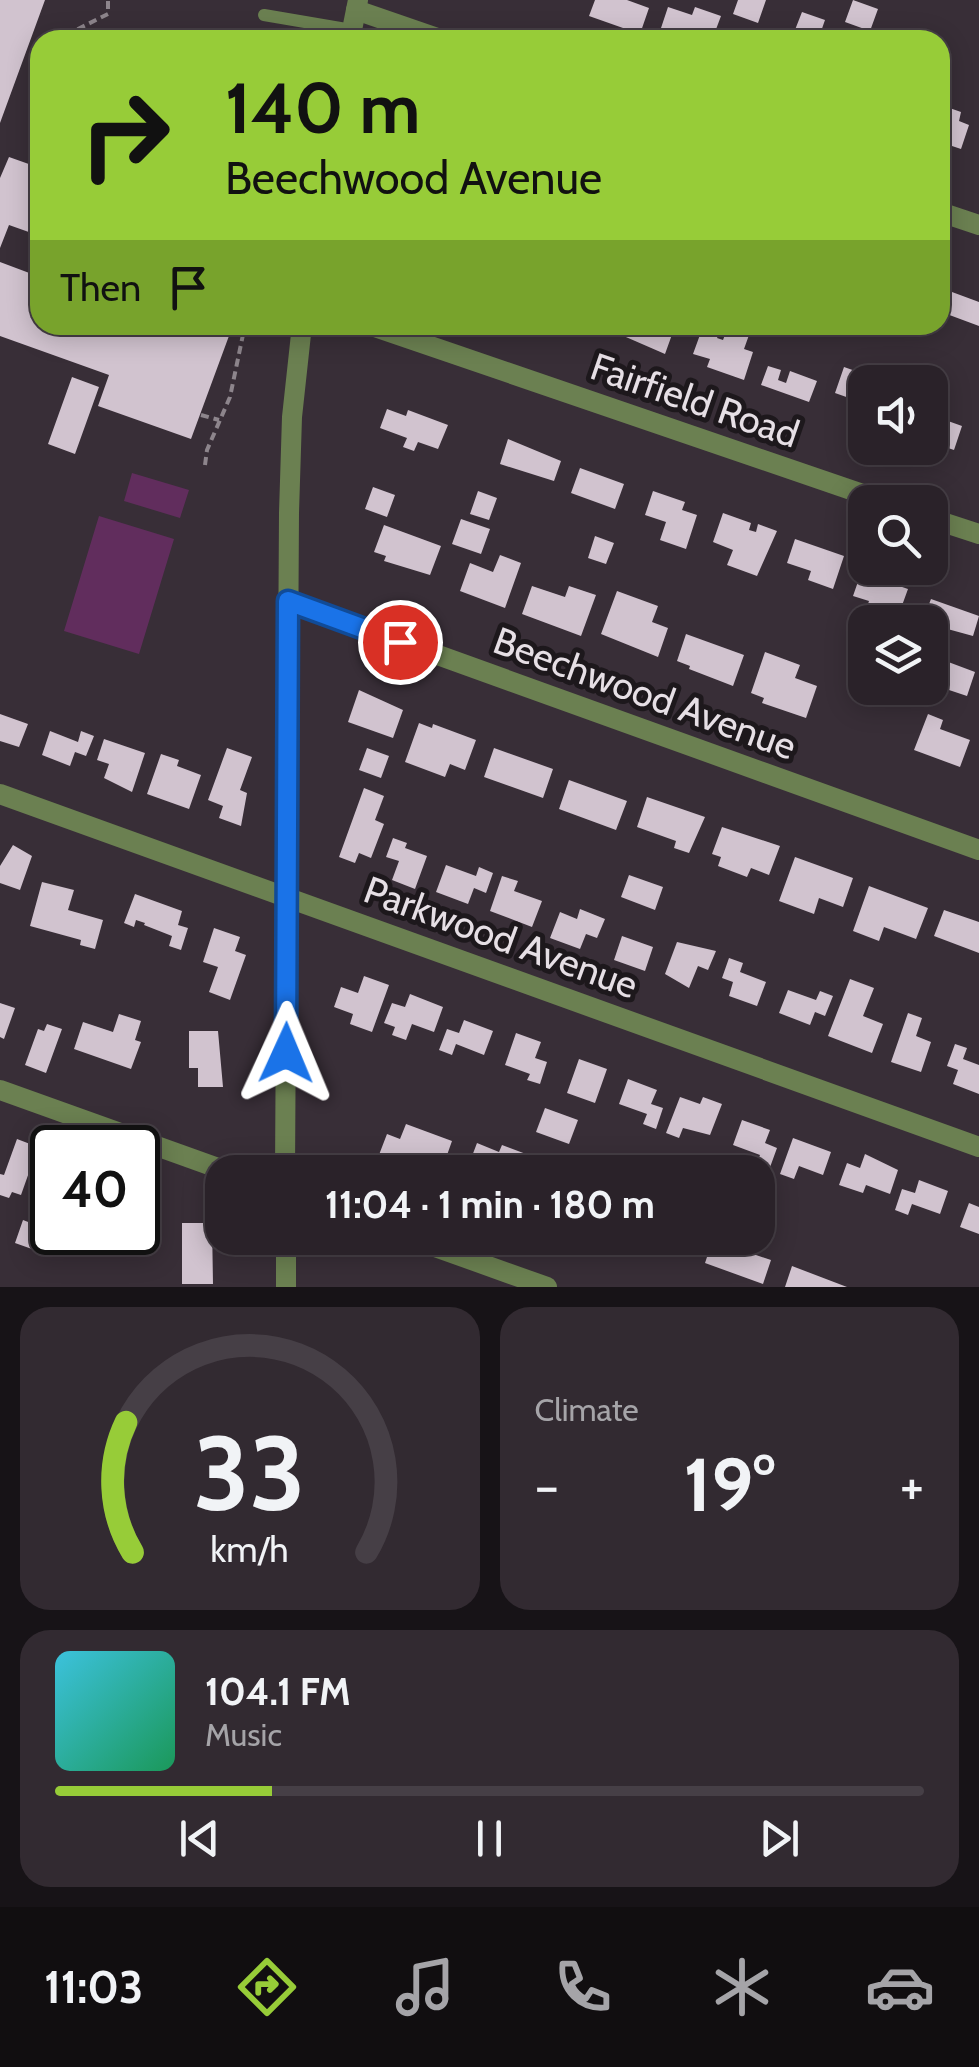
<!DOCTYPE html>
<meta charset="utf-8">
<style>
:root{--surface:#2a2229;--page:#322a31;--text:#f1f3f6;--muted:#a5a4a8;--line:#463f46;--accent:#97cc38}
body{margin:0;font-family:Cabin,sans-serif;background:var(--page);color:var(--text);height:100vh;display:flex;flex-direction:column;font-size:38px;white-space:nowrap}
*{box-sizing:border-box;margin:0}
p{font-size:32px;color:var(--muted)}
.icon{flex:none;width:55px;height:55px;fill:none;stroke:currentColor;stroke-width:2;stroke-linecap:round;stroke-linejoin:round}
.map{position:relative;height:1287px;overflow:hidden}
.side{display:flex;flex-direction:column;gap:20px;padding:20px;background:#171317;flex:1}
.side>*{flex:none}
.banner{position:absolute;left:30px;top:30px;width:920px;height:305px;border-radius:30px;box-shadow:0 5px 25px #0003,0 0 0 2px var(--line);background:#97cc38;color:#111;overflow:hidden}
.tools{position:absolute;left:848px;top:365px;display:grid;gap:20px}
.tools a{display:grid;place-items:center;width:100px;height:100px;border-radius:20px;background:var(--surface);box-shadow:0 5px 25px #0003,0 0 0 2px var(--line);font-size:50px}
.speed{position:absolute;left:30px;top:1125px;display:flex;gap:20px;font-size:50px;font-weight:700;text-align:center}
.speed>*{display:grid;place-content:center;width:130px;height:130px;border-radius:50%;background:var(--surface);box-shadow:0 5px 25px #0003,0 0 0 2px var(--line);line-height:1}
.speed .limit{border:5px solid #111;border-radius:15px;background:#fff;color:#111}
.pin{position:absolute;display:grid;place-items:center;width:85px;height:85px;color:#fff;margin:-42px;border:5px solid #fff;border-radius:50%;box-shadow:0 2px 10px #0007}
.me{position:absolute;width:110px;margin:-55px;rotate:1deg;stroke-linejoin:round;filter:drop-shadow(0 0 8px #0008)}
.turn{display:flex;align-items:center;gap:35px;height:210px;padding:0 30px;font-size:45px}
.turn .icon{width:130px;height:130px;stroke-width:2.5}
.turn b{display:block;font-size:70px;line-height:85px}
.then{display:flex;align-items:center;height:95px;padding:0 30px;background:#0003;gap:20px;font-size:38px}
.big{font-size:75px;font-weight:700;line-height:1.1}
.side .widget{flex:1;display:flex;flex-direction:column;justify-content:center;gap:15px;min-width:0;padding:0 35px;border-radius:30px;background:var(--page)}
.side .dial{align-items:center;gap:0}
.dial svg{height:260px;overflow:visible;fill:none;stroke:var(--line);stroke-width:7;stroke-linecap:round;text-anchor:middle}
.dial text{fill:var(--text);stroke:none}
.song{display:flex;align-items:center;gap:30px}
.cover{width:120px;height:120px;border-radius:15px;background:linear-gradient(135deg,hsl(190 70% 55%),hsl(150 70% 35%))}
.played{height:10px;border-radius:5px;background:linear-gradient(90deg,var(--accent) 25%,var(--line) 25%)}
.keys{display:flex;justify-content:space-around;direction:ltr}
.heat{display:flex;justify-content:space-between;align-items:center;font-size:55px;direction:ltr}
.side .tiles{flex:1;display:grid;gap:20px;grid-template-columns:1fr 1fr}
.widget:last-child{grid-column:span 2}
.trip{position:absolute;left:205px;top:1155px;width:570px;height:100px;border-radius:30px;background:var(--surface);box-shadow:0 5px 25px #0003,0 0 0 2px var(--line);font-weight:700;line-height:100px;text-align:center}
.menu{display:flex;height:160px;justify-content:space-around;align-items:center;background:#110e10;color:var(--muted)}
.menu .icon{width:70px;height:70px}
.menu .active{color:var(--accent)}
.menu b{font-size:45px;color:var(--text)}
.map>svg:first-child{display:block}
</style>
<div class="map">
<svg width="979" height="1287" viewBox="0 0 979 1287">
<rect width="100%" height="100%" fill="#382e37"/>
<path fill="#612d5d" d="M132,473L189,490L180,518L124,501Z
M99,516L174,539L139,654L64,631Z"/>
<path fill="#d1c3cf" d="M0,0H45L0,123Z
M595,0H627L649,8L640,34L589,16Z
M738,0H766L758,23L733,14Z
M853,0L878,9L870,31L845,22Z
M668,7L692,15L695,7L721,16L712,40H679L660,31Z
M802,12L825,20L818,40L793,35Z
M941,105L961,112L959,121L969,125L961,149L940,142Z
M9,157L40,168V236L9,225L0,248V178Z
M0,262L40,277V325H233L191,439L98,406L109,375L0,336Z
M952,292L979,302V326L944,313Z
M622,325H662L674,329L665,354L619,334Z
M709,325L721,329L717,338L723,340L728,327L749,335L744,349L753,352L744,380L707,367L710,359L693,354L701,332L704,333Z
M768,366L781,370L778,380L786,383L790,371L817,381L809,402L761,385Z
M844,367L887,382H865V422L846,415L852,399L835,393Z
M72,377L99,387L75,454L48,444Z
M387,409L406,416L408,410L448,425L438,449L418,442L414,451L403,447L407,438L380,428Z
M934,416L962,426L954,450L930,442Z
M508,439L561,461L554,481L500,464Z
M580,468L624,484L615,509L571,493Z
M373,487L395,495L387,517L365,509Z
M478,491L497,498L489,520L470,514Z
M653,491L685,502L682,510L697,515L686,549L660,540L666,522L645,515Z
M723,513L751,523L749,530L756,532L758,524L777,531L757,576L727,565L733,550L713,542Z
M461,519L490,529L481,554L452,544Z
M384,525L441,546L430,575L384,561L386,556L374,552Z
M595,536L614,543L606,564L588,558Z
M795,539L844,556L833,589L808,580L811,571L787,563Z
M500,555L521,563L505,608L460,591L470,563L493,572Z
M861,573L908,589L896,622L864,616L869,601L853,596Z
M532,586L565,597L569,586L596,595L581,636L522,614Z
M617,591L658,606L652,622L668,628L658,657L601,634Z
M931,599L979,616L973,636L922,622Z
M686,634L744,655L733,686L689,669L690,666L677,661Z
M765,652L800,665L795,678L817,686L806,718L762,703L764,698L751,693Z
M943,660L975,672L967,696L934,685Z
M359,690L403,710L393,738L348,722Z
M0,714L28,724L19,747L0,741Z
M928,714L943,720L940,729L970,740L960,767L914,750Z
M419,723L432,728L433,724L476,740L465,770L450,764L445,777L405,762Z
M50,731L78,742L81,731L94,736L86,756L75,752L70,766L42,755Z
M104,739L145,753L132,792L104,778L109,764L97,760Z
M227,748L252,757L240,790L247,793L241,826L219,818L223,806L208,800Z
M367,748L389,756L381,778L359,770Z
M494,748L553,769L543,798L484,777Z
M161,754L179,760L177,766L201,775L189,809L147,794Z
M569,780L627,801L616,830L559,809Z
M364,788L384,796L375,820L384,824L371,858L359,853L355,863L339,857Z
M647,797L705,817L689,853L674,848L676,841L637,827Z
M722,827L780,846L769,875L751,868L747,877L718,866L721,857L712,854Z
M393,838L407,843L405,848L427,856L415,889L392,880L399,861L386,857Z
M13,845L32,856L20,890L0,883V866Z
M795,857L853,878L843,907L819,898L814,914L779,901Z
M446,865L476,876L479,867L493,873L486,893L474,888L468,904L436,892Z
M629,875L663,887L655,910L621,897Z
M502,876L518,881L514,891L542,901L532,927L490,911Z
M42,882L74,890L68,910L103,920L95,949L80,945L81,940L30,926Z
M869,886L928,908L916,939L884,927L879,941L853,931Z
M135,894L182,911L178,925L188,928L181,950L169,946L172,936L144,925L145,923L136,920L134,927L124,923Z
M580,909L605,919L597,938L586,934L580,949L550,938L560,912L577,919Z
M944,910L979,922V953L934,936Z
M214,928L240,937L235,951L246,955L230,1000L209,992L218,967L203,962Z
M622,936L653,947L645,971L614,960Z
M677,942L716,951L708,970L698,966L689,988L665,974Z
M729,958L743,963L740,972L766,982L757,1006L729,996L733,982L722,978Z
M364,976L389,985L372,1032L350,1024L353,1014L334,1007L341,987L358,993Z
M850,979L874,988L863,1016L883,1024L872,1053L828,1036Z
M788,990L816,1000L820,991L833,996L825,1016L815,1012L810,1025L779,1013Z
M410,994L443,1007L434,1032L412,1024L406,1040L392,1035L395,1027L384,1023L392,1003L405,1007Z
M0,1003L15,1008L4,1039L0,1037Z
M908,1013L922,1018L916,1036L931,1042L921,1072L891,1062Z
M119,1014L141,1021L135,1040L141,1042L131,1069L74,1049L83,1022L113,1032Z
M464,1020L493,1031L484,1055L456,1044L452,1055L439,1050L447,1029L459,1033Z
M47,1024L62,1029L46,1073L25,1065L38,1029L44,1031Z
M189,1031H218L223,1087H198V1068H189Z
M516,1033L541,1042L535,1058L547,1062L540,1084L527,1080L530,1074L505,1065Z
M955,1044L967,1048L963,1059L979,1065V1094L953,1084L958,1070L947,1066Z
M579,1059L607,1069L595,1103L567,1093Z
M628,1079L657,1090L651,1104L663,1108L656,1129L643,1124L647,1114L619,1104Z
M680,1097L700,1104L703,1097L722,1104L710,1135L683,1128L679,1138L666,1133Z
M545,1108L578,1120L569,1144L536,1132Z
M742,1120L770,1130L765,1143L777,1148L769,1170L756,1165L760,1155L733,1145Z
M406,1124L452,1141L441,1172L404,1159L401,1168L377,1160L387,1134L400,1139Z
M793,1138L831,1152L823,1175L799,1166L794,1179L780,1174Z
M17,1139L38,1147L21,1195L12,1192L9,1198L0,1195V1174L4,1175Z
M477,1143L499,1152L502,1145L526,1154L521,1166L537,1172H466Z
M865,1154L898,1170L890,1194L866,1185L863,1193L839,1185L847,1163L860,1168Z
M919,1180L948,1191L940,1214L912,1204L908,1215L895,1210L902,1189L915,1193Z
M138,1199L159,1207L141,1256L117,1248L123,1232H138Z
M969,1203L979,1207V1234L960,1227Z
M23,1220L54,1232L46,1254L15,1243Z
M182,1223H212L213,1284H182Z
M647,1238H691L683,1257L645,1244Z
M739,1238L758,1241L753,1254L771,1260L763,1284L705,1263L713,1239L736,1247Z
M792,1266L847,1287H785Z"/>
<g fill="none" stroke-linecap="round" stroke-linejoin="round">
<path stroke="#8d858c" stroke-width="4" stroke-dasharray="8 5" stroke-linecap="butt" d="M74,40V31L108,14V0
M233,325L244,328
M201,415L219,420
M205,465L207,450L230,397L245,325"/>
<path stroke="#6b8051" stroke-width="12" d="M264,15L352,30"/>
<path stroke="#6b8051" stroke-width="20" d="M356,10L443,40
M940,212L979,225
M369,325L886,502
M930,518L979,534
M288,601L979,850
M0,794L979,1147
M0,1090L229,1172
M410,1238L547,1287"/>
<path stroke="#6b8051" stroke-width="20" d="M350,40L358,0
M285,1172L289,513L292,417L302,325
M286,1287V1238"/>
</g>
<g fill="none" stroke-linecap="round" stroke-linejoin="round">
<defs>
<path id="route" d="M286,1053L288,601L400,642"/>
</defs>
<use href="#route" stroke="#114b97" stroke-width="25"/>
<use href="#route" stroke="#1a73e8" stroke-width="18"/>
</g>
<g text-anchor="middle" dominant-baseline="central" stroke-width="10" stroke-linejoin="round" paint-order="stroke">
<g font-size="38" fill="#e6dfe5" stroke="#1d181c">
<text transform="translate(695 400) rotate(19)">Fairfield Road</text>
<text transform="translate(645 693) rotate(20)">Beechwood Avenue</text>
<text transform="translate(501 937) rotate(20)">Parkwood Avenue</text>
</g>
</g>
</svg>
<div class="tools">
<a><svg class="icon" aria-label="sound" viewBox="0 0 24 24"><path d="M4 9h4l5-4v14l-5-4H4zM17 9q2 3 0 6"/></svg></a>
<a><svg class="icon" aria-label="search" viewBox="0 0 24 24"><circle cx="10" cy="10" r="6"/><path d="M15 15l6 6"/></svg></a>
<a><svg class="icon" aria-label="layers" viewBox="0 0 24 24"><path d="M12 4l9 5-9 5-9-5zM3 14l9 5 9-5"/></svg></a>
</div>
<div class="speed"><div class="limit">40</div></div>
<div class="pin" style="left:400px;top:642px;background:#d93025"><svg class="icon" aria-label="arrive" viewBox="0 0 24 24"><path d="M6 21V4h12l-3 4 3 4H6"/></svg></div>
<svg class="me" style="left:286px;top:1053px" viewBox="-20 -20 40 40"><path d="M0-17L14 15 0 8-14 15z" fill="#1a73e8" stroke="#fff" stroke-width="4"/></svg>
<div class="trip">11:04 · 1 min · 180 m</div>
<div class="banner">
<div class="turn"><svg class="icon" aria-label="right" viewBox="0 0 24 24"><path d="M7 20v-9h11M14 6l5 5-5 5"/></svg><div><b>140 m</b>Beechwood Avenue</div></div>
<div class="then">Then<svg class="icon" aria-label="arrive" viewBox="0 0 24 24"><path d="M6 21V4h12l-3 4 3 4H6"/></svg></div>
</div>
</div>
<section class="side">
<div class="tiles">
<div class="widget dial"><svg viewBox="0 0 100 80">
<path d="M14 69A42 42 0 1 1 86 69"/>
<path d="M14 69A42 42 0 0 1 12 29" stroke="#97cc38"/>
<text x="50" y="56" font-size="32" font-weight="700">33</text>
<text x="50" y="72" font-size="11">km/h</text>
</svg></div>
<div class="widget"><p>Climate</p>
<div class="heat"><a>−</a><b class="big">19°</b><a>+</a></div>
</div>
<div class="widget">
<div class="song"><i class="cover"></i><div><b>104.1 FM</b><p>Music</p></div></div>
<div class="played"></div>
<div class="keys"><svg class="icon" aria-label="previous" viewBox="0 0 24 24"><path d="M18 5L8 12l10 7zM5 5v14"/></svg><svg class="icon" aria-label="pause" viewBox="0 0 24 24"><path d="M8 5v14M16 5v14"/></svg><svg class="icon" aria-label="next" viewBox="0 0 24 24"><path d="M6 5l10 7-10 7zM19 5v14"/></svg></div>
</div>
</div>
</section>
<nav class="menu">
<b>11:03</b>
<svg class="icon active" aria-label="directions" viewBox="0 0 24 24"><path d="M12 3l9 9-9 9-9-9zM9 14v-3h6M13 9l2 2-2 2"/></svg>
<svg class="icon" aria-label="music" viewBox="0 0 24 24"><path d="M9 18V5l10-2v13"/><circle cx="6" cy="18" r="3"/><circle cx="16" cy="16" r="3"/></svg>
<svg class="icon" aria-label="phone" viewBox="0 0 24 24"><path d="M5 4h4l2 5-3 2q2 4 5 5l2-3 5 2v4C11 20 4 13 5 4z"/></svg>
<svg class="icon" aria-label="climate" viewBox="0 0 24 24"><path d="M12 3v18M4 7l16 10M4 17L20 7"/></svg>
<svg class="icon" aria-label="car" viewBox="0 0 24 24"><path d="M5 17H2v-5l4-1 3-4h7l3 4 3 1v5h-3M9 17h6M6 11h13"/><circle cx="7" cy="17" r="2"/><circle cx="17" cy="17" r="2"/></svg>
</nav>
